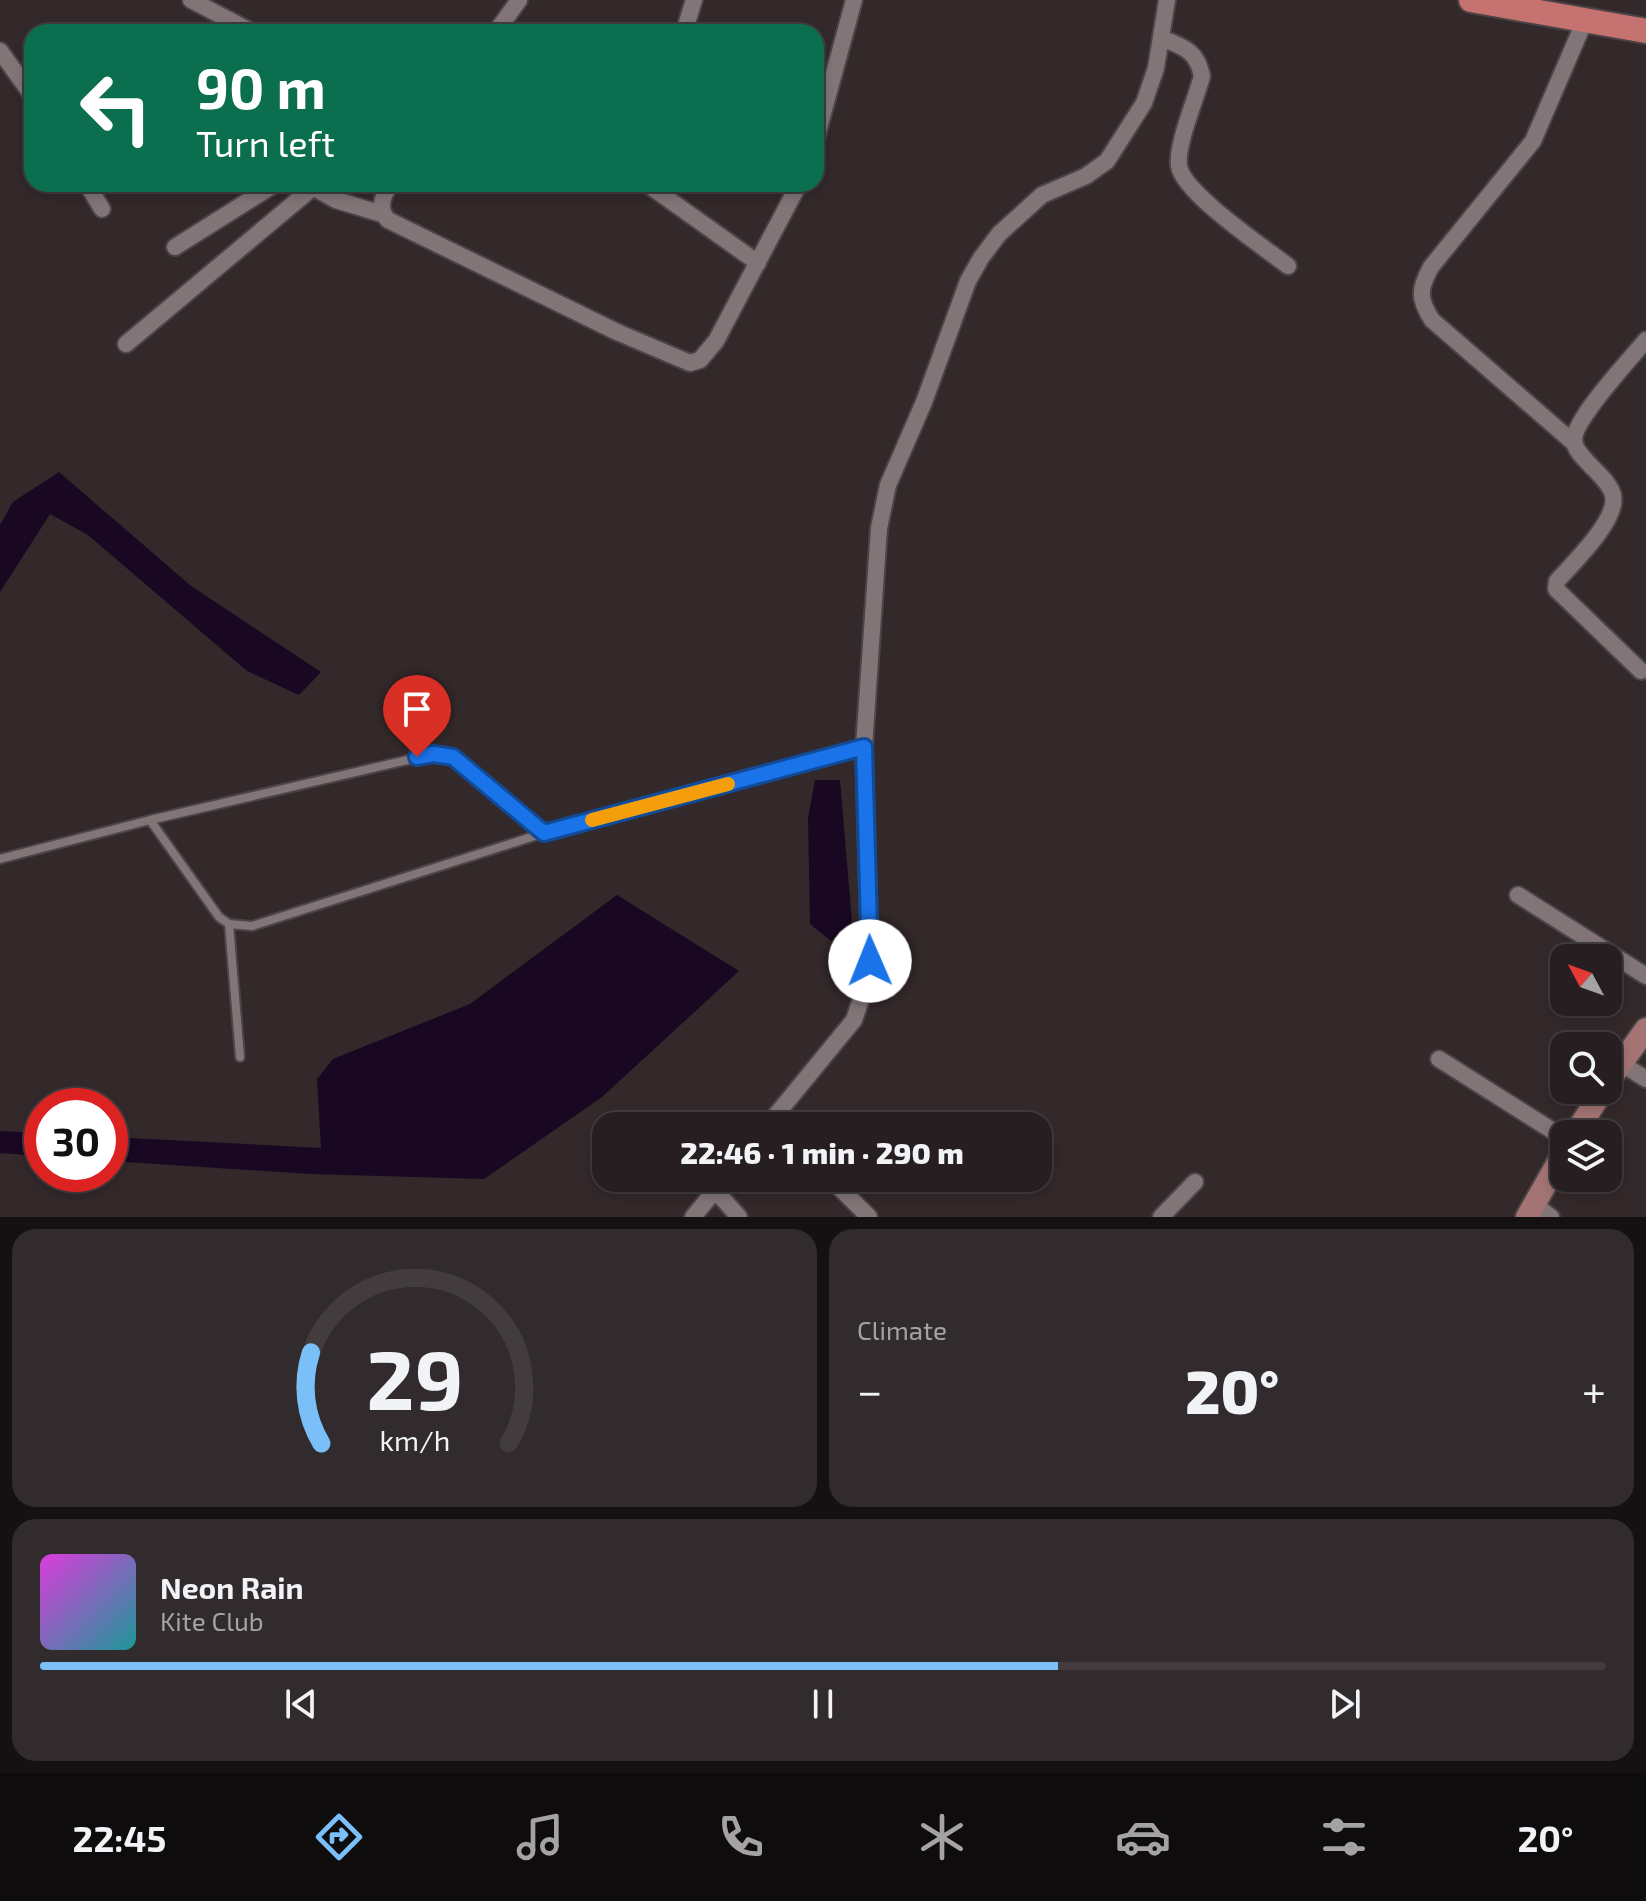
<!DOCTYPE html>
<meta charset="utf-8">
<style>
:root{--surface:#261e20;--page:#322b2d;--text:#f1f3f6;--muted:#a4a2a5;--line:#423c3e;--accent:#7abff8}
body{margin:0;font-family:"Exo 2",sans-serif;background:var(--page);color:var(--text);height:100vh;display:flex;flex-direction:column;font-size:30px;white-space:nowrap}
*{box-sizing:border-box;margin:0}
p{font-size:26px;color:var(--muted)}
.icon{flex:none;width:44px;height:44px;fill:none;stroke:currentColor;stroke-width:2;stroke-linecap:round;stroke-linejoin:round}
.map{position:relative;height:1217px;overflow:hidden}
.sheet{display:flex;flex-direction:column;gap:12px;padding:12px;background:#151012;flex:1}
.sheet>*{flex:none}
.hud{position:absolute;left:24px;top:24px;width:800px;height:168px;border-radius:24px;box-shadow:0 4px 12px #0003,0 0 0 2px var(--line);background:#0b6e4f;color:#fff;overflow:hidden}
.needle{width:52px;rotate:311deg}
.controls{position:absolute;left:1550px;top:944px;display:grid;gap:16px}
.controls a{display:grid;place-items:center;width:72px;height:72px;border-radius:16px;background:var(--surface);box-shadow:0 4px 12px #0003,0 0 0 2px var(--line);font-size:40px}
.speed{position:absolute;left:24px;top:1088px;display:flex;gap:16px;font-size:40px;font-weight:700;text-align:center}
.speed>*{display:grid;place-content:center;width:104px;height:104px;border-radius:50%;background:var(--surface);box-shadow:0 4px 12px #0003,0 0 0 2px var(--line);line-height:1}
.speed .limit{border:12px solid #d22;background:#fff;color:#111}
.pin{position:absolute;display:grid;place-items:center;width:68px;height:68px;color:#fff;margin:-82px -34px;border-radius:50% 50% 50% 0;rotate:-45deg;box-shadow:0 0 8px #0007}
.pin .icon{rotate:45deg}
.me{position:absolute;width:88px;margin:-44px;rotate:359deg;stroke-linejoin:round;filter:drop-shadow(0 0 6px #0008)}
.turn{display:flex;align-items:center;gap:28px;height:168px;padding:0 40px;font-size:36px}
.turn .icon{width:104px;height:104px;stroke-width:2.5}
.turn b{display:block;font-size:56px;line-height:68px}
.big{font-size:60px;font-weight:800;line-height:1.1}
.sheet .widget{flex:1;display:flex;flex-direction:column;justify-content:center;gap:12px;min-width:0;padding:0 28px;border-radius:24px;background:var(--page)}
.sheet .dial{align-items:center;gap:0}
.dial svg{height:208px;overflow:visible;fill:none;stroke:var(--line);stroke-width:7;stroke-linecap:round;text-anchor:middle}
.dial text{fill:var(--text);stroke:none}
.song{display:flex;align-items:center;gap:24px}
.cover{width:96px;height:96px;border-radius:12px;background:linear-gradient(135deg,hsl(300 70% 55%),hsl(180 70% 35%))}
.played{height:8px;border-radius:4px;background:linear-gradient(90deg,var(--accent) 65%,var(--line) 65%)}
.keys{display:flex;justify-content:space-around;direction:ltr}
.heat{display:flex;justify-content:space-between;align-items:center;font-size:44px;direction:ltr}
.sheet .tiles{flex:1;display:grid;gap:12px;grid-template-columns:1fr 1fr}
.widget:last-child{grid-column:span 2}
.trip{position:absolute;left:592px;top:1112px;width:460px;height:80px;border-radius:24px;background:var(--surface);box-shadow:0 4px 12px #0003,0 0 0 2px var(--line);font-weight:800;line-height:80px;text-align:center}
.tabs{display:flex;height:128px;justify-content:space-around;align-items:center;background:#0f0c0d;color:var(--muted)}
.tabs .icon{width:56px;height:56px}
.tabs .active{color:var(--accent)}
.tabs b{font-size:36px;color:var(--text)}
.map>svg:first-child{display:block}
</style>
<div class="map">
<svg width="1646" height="1217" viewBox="0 0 1646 1217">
<rect width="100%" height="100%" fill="#33282a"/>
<path fill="#1a0722" d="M59,472L191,586L321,672L299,695L247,671L88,535L50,514L0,592V525L13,502Z
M815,780H840L853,934L831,941L810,924L808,818Z
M617,895L739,971L602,1097L484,1179L311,1174L110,1161V1137L321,1148L317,1079L333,1059L470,1004Z
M0,1131L42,1133V1156L0,1153Z"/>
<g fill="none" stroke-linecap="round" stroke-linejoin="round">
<defs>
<path id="lane" d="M150,820L219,917L229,924L252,926L544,833L864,747
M0,859L150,820L433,754L453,757L460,762L544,833
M229,924L240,1057"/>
<path id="street" d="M191,0L252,32
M496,32L519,0
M684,32L694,0
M1161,38C1184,47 1197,51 1202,76C1196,99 1176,145 1179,166C1183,193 1265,248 1288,266
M0,51L32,95
M816,139L854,0
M87,184L102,209
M307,184L336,200L382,214
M390,184C383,196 377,208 388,220L617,332L690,363L700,360L716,341L799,184
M647,184L758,263
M175,247L275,184
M126,344L311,189
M1575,444L1432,320C1418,298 1419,289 1431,267L1533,141L1585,20
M1641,671L1556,589L1557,581C1573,563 1619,519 1613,495C1610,484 1599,474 1591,466C1585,459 1574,450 1574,440C1574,419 1631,358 1646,340
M1518,895L1646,976
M1439,1059L1564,1138
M1620,1063L1646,1079
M767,1126L854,1020L866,984L870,961L864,747L879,528L888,485L924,402L968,281L981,258L999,234L1042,195L1086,176L1107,161L1144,103L1156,68L1167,0
M830,1178L869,1217
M715,1190L739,1217
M1534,1204L1551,1217
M693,1217L725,1178
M1161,1217L1195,1182"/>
<path id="secondary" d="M1608,1082L1646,1029
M1575,1134L1603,1090
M1527,1217L1564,1152"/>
<path id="primary" d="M1471,0L1646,31"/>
</defs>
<use href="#lane" stroke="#4d4446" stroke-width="12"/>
<use href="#street" stroke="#4d4446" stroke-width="20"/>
<use href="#secondary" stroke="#4d4446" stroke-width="26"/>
<use href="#primary" stroke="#4d4446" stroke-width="28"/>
<use href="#lane" stroke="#827578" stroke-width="8"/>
<use href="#street" stroke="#827578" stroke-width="16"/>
<use href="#secondary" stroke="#a47474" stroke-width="22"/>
<use href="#primary" stroke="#c67270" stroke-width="24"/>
</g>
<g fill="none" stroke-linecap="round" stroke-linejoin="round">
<defs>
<path id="route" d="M417,757L433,754L453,757L544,833L864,747L870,961"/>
</defs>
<use href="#route" stroke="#114b97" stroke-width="20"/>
<use href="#route" stroke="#1a73e8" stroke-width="14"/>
<path stroke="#f59e0b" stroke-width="14" d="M592,820L728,784"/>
</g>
</svg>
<div class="controls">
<a><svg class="needle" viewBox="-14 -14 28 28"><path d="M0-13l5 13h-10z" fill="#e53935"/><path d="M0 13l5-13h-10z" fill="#a4a2a5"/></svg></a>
<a><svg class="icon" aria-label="search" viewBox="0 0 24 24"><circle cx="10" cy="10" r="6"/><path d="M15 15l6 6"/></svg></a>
<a><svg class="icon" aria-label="layers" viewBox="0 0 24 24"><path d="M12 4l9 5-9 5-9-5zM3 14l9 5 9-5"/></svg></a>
</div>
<div class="speed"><div class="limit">30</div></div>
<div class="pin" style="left:417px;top:757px;background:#d93025"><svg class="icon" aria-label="arrive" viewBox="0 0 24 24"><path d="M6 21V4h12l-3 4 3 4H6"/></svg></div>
<svg class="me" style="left:870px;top:961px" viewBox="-20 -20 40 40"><circle r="19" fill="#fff"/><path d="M0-13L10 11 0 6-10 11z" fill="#1a73e8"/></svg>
<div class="trip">22:46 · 1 min · 290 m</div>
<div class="hud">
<div class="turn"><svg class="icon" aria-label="left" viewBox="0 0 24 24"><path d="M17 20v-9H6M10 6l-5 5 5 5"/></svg><div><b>90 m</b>Turn left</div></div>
</div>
</div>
<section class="sheet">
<div class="tiles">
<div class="widget dial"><svg viewBox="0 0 100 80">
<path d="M14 69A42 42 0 1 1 86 69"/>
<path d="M14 69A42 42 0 0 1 10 34" stroke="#7abff8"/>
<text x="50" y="56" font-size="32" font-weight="700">29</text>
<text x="50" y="72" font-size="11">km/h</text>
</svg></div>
<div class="widget"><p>Climate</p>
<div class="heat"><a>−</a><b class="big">20°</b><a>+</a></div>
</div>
<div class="widget">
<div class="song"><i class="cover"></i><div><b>Neon Rain</b><p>Kite Club</p></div></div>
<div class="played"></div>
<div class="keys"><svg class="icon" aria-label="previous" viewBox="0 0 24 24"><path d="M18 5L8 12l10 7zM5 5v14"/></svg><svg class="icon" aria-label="pause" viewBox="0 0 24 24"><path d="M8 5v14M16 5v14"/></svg><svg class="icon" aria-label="next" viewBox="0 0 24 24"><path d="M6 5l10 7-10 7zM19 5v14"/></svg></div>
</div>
</div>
</section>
<nav class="tabs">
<b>22:45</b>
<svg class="icon active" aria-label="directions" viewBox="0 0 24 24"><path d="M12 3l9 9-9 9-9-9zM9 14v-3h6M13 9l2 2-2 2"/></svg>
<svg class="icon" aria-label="music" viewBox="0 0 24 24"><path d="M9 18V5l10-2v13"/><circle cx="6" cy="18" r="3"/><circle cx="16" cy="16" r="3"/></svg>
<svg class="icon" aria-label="phone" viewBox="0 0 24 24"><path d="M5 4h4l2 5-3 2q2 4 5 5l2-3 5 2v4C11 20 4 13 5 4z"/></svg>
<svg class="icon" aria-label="climate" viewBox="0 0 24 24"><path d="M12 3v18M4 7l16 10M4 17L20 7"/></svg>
<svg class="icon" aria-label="car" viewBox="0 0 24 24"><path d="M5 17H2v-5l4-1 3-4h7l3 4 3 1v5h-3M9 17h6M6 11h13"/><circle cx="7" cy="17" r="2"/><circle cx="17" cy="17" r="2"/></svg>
<svg class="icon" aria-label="filters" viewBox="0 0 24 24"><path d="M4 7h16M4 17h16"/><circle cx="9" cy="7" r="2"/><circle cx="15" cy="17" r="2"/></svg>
<b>20°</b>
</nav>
